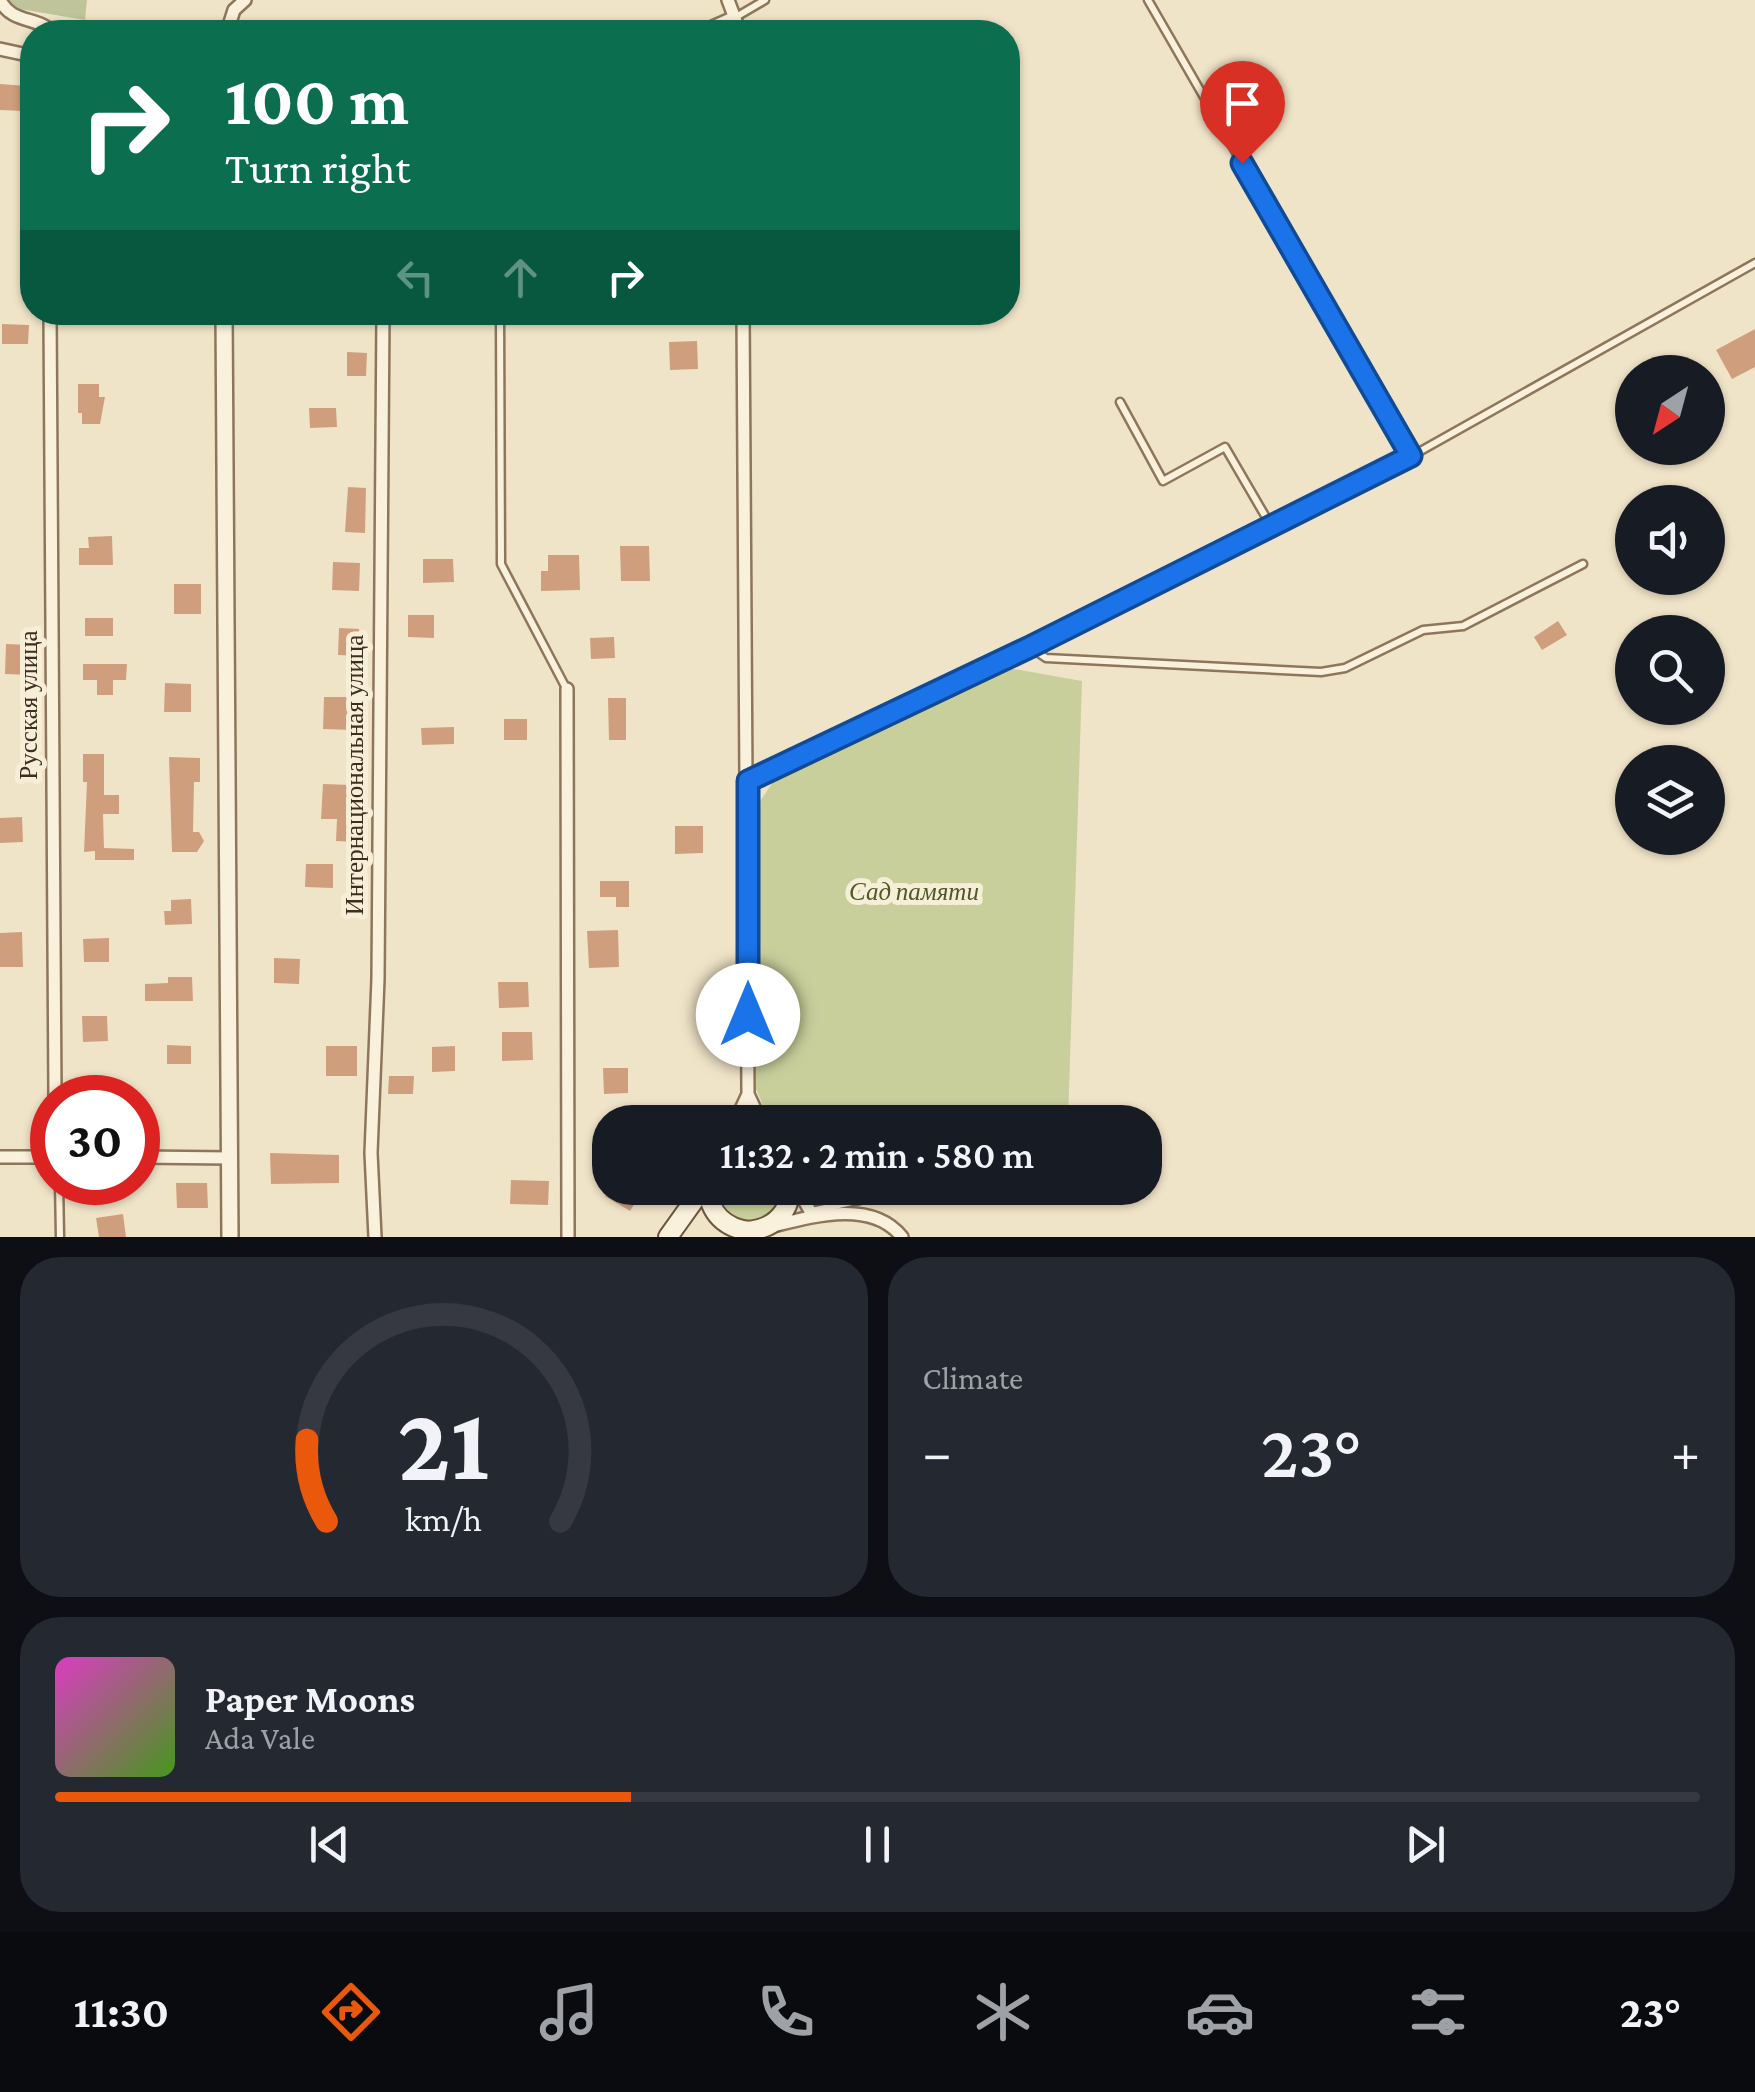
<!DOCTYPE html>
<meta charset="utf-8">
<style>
:root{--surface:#171b24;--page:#242831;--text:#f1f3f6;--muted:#9ea1a6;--line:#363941;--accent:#ea580c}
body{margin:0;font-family:"Crimson Pro",serif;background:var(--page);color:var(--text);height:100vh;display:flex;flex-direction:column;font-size:38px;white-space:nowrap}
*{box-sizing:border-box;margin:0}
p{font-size:32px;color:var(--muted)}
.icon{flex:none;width:55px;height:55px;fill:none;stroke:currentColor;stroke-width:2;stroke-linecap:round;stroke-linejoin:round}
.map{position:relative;height:1237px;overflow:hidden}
.sheet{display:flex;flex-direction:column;gap:20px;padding:20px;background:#0d0f14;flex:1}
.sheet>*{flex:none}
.top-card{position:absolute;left:20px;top:20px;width:1000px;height:305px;border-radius:40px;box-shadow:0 2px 8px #0004;background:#0b6e4f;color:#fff;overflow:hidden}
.needle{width:65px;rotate:216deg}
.fabs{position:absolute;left:1615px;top:355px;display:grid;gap:20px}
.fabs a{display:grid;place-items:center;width:110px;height:110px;border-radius:50%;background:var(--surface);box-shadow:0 2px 8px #0004;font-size:50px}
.speed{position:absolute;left:30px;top:1075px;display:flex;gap:20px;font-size:50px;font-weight:700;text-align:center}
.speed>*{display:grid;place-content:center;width:130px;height:130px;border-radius:50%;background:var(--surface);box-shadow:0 2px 8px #0004;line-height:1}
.speed .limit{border:15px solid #d22;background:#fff;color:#111}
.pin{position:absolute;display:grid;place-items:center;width:85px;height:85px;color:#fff;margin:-102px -42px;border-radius:50% 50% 50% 0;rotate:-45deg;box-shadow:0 0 10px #0007}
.pin .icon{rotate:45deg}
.me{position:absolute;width:110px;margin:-55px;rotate:0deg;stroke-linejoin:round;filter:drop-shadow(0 0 8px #0008)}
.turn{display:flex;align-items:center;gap:35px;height:210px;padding:0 40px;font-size:45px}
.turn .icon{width:130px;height:130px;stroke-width:2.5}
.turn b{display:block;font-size:70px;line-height:85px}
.lanes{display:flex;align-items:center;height:95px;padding:0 40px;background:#0003;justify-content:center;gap:50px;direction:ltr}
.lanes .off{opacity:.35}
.big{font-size:75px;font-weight:600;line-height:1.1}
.sheet .tile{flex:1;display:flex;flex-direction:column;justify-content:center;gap:15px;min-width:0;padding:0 35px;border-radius:40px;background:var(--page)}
.sheet .dial{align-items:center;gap:0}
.dial svg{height:260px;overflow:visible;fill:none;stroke:var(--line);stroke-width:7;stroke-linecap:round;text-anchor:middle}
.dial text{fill:var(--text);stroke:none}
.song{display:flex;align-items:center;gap:30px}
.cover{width:120px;height:120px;border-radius:15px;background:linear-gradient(135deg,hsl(310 70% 55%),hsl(100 70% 35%))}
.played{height:10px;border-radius:5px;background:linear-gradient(90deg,var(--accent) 35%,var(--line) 35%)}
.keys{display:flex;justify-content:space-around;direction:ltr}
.heat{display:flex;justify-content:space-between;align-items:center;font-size:55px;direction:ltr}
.sheet .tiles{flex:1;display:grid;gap:20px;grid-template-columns:1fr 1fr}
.tile:last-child{grid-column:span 2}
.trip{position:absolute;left:592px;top:1105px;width:570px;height:100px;border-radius:40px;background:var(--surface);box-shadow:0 2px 8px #0004;font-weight:600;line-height:100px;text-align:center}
.menu{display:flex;height:160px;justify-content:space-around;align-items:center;background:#090b0e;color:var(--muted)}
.menu .icon{width:70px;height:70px}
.menu .current{color:var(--accent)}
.menu b{font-size:45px;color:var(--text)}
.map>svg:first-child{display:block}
</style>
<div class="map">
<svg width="1755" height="1237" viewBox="0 0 1755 1237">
<rect width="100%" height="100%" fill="#f0e4c8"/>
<path fill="#c9cf9b" d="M1003,667L1082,681L1068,1122H770L756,1089L754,810L775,779L793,767Z
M716,1188H783V1189L772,1213L746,1222L722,1209Z"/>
<path fill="#bfc49a" d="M6,0H87L85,20L20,9Z"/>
<path fill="#cf9f7d" d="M0,84L26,86L24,111L0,110Z
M2,324L29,325L28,344H2Z
M1755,329V367L1732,379L1716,350Z
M697,341L698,369L670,370L669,342Z
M347,352L367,353L366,376H347Z
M78,384H99V397H105L100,424H82V413H78Z
M309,408H336L337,427L310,428Z
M348,487L366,488L365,533L345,532Z
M112,536L113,565H79V548H89L88,537Z
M620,546H649L650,581H621Z
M548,555H579L580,590L541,591V571H548Z
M423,559H453L454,582L423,583Z
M333,562L360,563L359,591L332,590Z
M174,584H201V614H174Z
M408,615H434V638L408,637Z
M85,618H113V636H85Z
M1558,621L1567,635L1542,650L1534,637Z
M339,628L359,629V656L338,655Z
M614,637L615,658L591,659L590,638Z
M6,644L30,645L29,675L5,674Z
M83,664H127L126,680H113V695H97V680H83Z
M165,683L191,684V712H164Z
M324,697H354L353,730L323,729Z
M608,698H626V740H609Z
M504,719H527V740H504Z
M454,727V744L422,745L421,728Z
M83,754H104V795H119V814H103L104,848L134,849V860H95V851L84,852L87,782H83Z
M169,757L200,758V782H194L193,832H199L204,841L197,852H172Z
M323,784L352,785L351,804L362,805L356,842L336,841L337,819H321Z
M22,817L23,842L0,843V818Z
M675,826H703V853L675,854Z
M306,864H333V888L305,887Z
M600,881H629V907H616V897H600Z
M191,899L192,924L165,925L164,911H171V900Z
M618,930L619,967L589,968L587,931Z
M22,932L23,967H0V933Z
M109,938V962H84L83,939Z
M274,958L300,959L299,984L274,983Z
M168,977H192L193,1001H145V984L168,983Z
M498,982H528L529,1007L499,1008Z
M82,1016H107L108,1041L83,1042Z
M502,1032H532L533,1060L502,1061Z
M167,1045L191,1046V1064H167Z
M326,1046H357V1076H326Z
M455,1046V1071L432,1072V1047Z
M603,1068H628V1093L604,1094Z
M389,1076H414L413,1094H388Z
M270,1153L339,1155V1183L271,1184Z
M511,1180L549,1181L548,1205L510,1204Z
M176,1183H207L208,1208H177Z
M610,1188H644L630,1211L605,1196Z
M123,1214L126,1237H99L96,1218Z"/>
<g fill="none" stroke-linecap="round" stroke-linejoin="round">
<defs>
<path id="service" d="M1148,0L1411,456
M736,17L765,0
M500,312L501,564L566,688
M1120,402L1163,481L1225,447L1271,526
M1030,647L1046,658L1321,672L1345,668L1423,630L1463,626L1583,564
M748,781L1030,647L1417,453L1755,263
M59,1182L60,1237
M812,1211L865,1199L918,1195"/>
<path id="minor" d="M0,0C12,24 36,16 53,32
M728,0L740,32
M227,32L234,10L245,0
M701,32L735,17
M0,49L32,56
M50,312L55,1098
M743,312L748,1094L761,1122
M567,689L568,1237
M735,1122L748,1094
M0,1157H52
M138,1157L230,1158
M797,1188L813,1216
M773,1226C813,1216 872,1199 902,1237
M375,1237L371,1153L378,979L383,312"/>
<path id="tertiary" d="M224,312L230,1237"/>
<path id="secondary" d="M708,1188C709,1213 725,1228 749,1231C775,1228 789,1213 791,1188
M668,1237L703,1188"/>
</defs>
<use href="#service" stroke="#8d765c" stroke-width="11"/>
<use href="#minor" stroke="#8d765c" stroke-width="16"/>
<use href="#tertiary" stroke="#8d765c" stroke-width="20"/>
<use href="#secondary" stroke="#6f573f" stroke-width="22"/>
<use href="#service" stroke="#faf1dc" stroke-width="6"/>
<use href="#minor" stroke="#faf1dc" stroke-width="11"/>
<use href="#tertiary" stroke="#faf1dc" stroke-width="15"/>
<use href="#secondary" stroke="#faf1dc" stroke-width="18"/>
</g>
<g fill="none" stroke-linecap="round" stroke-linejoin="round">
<defs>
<path id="route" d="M748,1015V781L1030,647L1411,456L1242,163"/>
</defs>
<use href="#route" stroke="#114b97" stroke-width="25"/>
<use href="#route" stroke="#1a73e8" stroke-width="18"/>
</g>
<g text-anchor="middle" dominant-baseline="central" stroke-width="10" stroke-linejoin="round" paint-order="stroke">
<g font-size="25" fill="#3d2e20" stroke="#f7eed8">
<text transform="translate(28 705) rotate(-90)">Русская улица</text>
<text transform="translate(354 775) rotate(-90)">Интернациональная улица</text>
</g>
<g font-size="25" font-style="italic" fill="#4d5a26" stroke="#f7eed8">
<text x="914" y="891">Сад памяти</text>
</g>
</g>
</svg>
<div class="fabs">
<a><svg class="needle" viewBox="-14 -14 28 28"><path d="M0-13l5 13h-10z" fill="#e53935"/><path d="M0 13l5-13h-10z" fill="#9ea1a6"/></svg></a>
<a><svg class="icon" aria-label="sound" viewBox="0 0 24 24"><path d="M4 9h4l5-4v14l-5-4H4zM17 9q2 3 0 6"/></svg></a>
<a><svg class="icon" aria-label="search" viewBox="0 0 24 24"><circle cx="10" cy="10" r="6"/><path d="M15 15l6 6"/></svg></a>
<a><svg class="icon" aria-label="layers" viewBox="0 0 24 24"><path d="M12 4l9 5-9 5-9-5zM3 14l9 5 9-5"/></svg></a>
</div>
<div class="speed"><div class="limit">30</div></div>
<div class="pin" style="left:1242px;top:163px;background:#d93025"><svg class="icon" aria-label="arrive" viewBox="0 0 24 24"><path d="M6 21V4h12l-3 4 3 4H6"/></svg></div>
<svg class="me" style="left:748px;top:1015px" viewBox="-20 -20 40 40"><circle r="19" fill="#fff"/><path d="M0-13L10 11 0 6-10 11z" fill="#1a73e8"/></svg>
<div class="trip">11:32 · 2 min · 580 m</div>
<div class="top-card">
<div class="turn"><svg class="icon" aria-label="right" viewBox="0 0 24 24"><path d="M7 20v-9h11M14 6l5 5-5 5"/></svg><div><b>100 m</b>Turn right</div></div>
<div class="lanes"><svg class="icon off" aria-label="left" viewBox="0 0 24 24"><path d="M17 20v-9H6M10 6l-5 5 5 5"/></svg><svg class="icon off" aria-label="ahead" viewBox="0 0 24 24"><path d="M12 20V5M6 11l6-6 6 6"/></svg><svg class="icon" aria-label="right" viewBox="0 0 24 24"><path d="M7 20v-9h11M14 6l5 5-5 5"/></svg></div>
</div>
</div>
<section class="sheet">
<div class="tiles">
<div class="tile dial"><svg viewBox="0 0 100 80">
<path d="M14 69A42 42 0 1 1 86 69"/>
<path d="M14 69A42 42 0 0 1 8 44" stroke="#ea580c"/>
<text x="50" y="56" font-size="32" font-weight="700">21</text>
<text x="50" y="72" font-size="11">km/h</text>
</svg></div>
<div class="tile"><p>Climate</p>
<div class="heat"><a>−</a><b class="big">23°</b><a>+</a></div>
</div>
<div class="tile">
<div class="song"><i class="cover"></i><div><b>Paper Moons</b><p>Ada Vale</p></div></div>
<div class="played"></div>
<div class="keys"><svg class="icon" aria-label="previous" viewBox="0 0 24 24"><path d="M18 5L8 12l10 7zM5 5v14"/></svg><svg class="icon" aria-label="pause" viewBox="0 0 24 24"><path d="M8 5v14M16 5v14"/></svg><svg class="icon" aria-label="next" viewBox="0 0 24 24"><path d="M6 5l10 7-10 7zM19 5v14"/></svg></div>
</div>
</div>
</section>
<nav class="menu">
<b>11:30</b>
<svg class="icon current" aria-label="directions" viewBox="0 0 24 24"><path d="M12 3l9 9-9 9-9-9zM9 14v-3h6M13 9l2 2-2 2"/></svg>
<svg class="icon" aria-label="music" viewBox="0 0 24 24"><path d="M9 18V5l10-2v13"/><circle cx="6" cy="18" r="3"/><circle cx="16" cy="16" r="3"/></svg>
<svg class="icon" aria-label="phone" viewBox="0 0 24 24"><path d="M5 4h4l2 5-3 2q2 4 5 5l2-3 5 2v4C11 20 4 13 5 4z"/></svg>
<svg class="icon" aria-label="climate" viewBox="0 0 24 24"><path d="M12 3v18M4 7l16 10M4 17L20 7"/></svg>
<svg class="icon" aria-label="car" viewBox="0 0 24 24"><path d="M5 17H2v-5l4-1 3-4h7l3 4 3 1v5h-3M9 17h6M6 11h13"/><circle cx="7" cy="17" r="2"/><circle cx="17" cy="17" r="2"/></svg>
<svg class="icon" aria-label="filters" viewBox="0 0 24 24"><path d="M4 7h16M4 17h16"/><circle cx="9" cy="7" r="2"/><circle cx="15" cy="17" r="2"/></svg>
<b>23°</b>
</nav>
